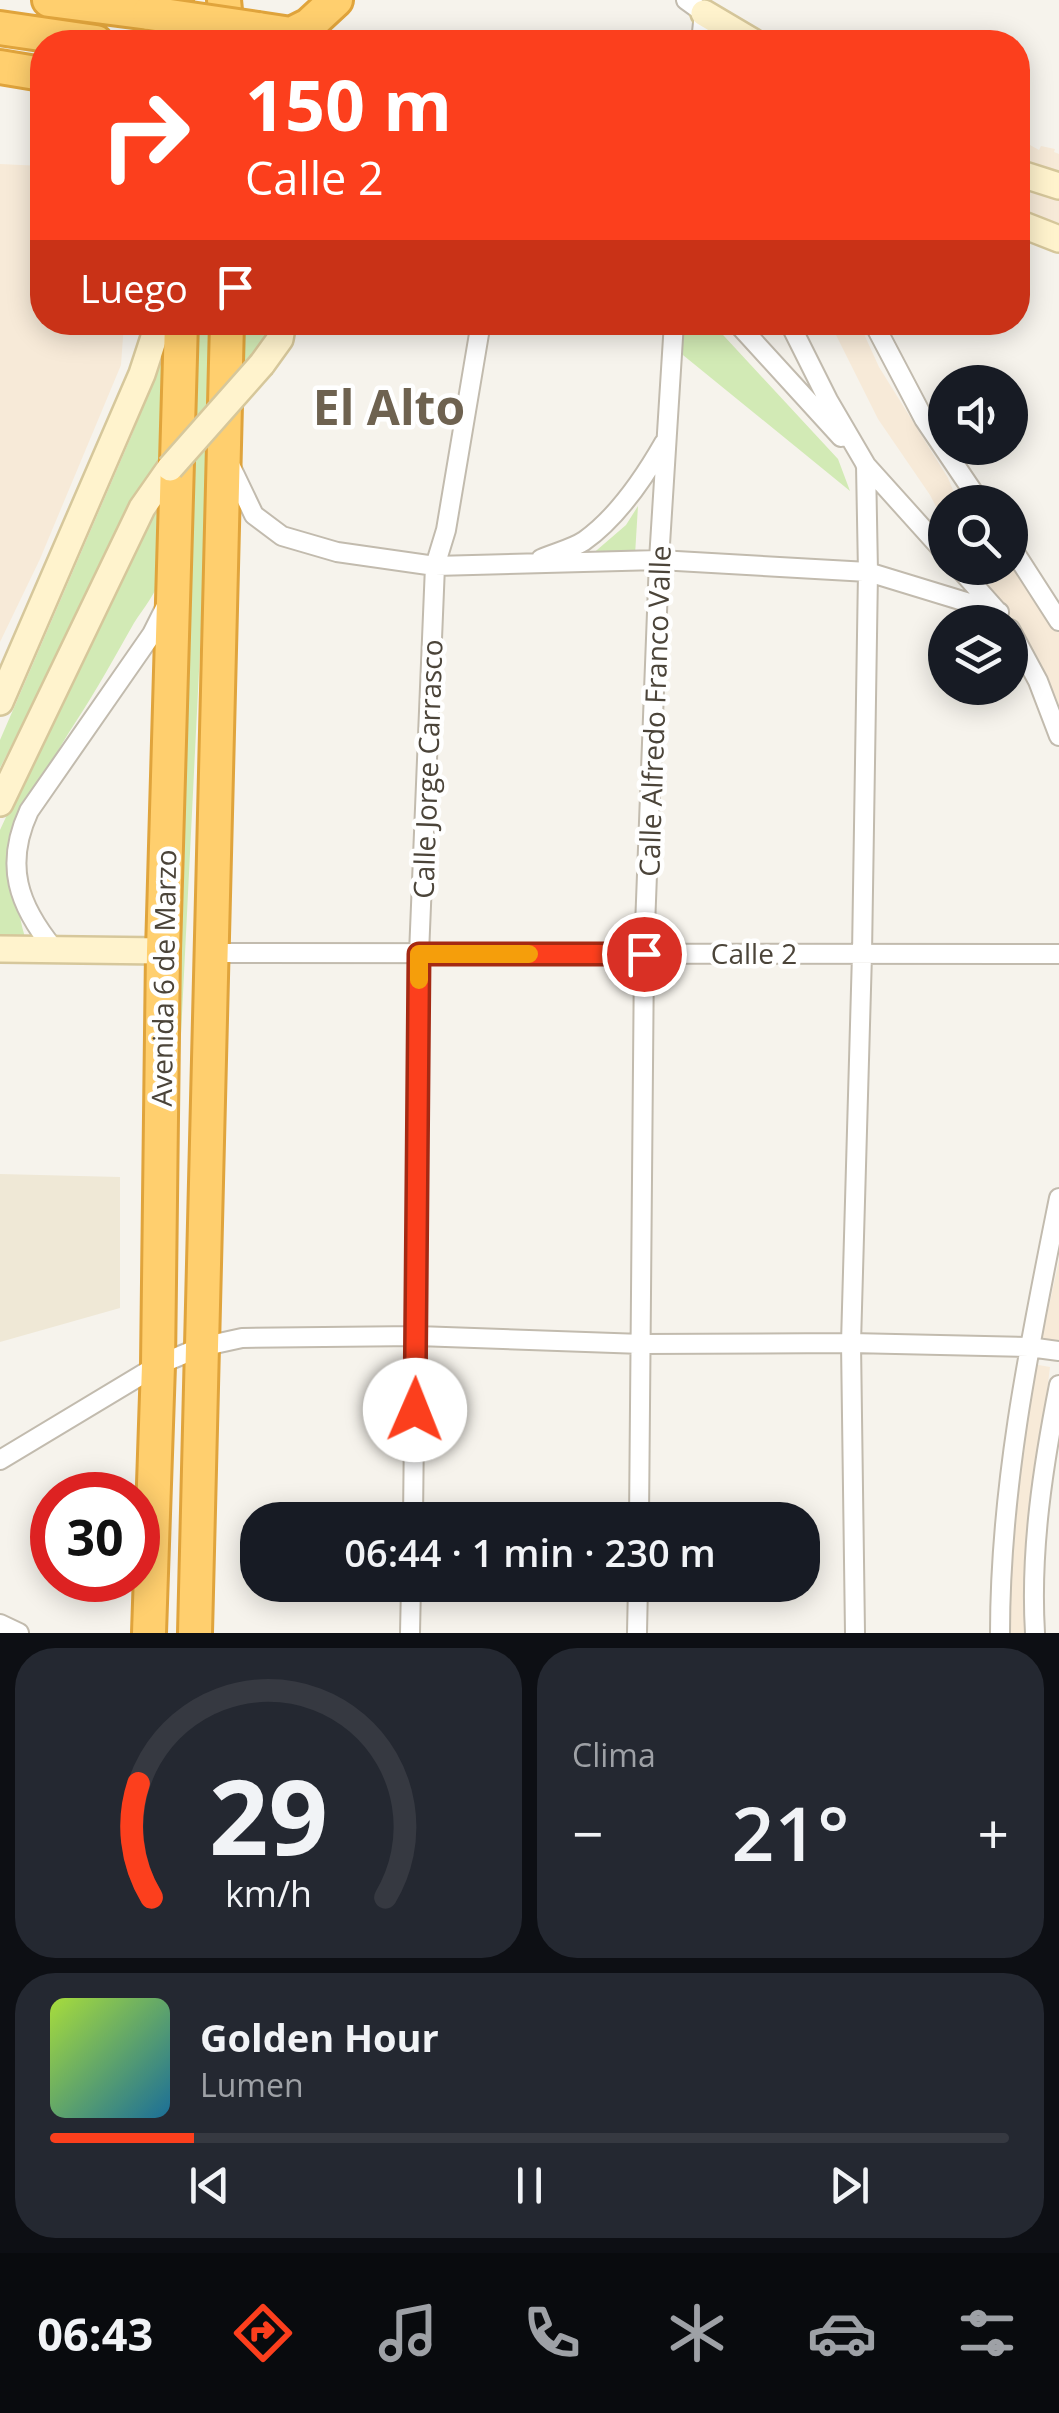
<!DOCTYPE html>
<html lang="es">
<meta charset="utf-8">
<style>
:root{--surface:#171b24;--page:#242831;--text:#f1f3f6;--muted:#9ea1a6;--line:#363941;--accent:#fc3f1d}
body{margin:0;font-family:"Open Sans",sans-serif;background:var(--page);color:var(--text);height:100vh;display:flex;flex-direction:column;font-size:38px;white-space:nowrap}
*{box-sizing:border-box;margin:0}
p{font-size:32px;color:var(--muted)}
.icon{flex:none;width:55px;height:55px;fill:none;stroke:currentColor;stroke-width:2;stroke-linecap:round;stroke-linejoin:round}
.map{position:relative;height:1633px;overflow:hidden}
.sheet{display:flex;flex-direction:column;gap:15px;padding:15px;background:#0d0f14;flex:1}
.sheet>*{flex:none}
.guide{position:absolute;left:30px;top:30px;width:1000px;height:305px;border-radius:40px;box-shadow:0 5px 25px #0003;background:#fc3f1d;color:#fff;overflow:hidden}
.fabs{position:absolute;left:928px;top:365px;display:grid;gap:20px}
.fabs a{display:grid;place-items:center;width:100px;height:100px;border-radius:50%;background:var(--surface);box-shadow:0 5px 25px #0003;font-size:50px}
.speed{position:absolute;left:30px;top:1472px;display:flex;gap:20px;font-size:50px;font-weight:700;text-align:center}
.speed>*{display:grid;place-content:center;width:130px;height:130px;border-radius:50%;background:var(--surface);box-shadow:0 5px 25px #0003;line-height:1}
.speed .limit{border:15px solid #d22;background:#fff;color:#111}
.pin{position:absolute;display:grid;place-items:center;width:85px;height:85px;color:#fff;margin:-42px;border:5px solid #fff;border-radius:50%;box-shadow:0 2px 10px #0007}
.me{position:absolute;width:110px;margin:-55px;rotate:1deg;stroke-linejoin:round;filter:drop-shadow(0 0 8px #0008)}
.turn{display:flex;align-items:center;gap:35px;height:210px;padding:0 50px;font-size:45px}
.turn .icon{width:130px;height:130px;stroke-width:2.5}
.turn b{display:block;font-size:70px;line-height:85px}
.then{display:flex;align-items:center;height:95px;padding:0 50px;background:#0003;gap:20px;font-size:38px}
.big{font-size:75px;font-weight:600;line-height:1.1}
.sheet .tile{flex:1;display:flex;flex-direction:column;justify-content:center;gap:15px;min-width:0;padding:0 35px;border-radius:40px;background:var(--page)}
.sheet .dial{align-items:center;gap:0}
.dial svg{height:260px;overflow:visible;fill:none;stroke:var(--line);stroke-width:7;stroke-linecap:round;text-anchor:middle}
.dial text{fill:var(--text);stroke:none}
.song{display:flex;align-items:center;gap:30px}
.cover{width:120px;height:120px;border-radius:15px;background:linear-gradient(135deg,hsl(80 70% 55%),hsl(200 70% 35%))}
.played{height:10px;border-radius:5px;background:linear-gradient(90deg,var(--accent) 15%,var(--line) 15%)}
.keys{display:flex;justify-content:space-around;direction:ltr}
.heat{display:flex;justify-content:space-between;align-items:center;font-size:55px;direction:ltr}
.sheet .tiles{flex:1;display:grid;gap:15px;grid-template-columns:1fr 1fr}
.tile:last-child{grid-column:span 2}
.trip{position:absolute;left:240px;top:1502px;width:580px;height:100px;border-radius:40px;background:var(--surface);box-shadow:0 5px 25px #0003;font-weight:600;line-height:100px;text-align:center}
.tab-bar{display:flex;height:160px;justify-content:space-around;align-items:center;background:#090b0e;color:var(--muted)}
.tab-bar .icon{width:70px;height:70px}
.tab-bar .selected{color:var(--accent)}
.tab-bar b{font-size:45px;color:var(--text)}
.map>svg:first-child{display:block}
</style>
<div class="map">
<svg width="1059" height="1633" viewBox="0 0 1059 1633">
<rect width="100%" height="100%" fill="#f6f3ec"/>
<path fill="#f7ead8" d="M1030,145L1039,150L1041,146L1055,149L1054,152L1059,154V175L1018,162V146L1027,150Z
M0,164L42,166V322L124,323L121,365L40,559L0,642Z
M1018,186L1059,200V223L1018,210Z
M830,323H859L879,367L948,478L958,502H945V524L930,495L878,419Z
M1020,565L1059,631V711L1029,647L989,585Z
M1059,1260V1342L1042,1338Z
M1033,1364L1050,1367L1028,1544V1633H1008L1007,1543Z"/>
<path fill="#efe8d6" d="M0,1174L120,1177V1308L0,1342Z"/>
<path fill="#d2eab5" d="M209,322L205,550L179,1075L178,918L193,323Z
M169,323V451L133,505L0,768V740L131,437L151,387Z
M241,323H272L266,339L236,378Z
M682,323H712L838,459L850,491L678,351Z
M169,484C167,513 169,548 161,576C157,592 143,609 134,623C115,656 97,690 75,723C32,789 0,866 27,943H0V830L122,565Z
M638,506L635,555L590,556L626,525Z"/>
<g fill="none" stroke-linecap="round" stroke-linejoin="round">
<defs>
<path id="street" d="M686,0L704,13L701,42
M295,35L334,42
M736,322L841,437
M789,322L828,400L866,465L868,572L862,954L851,1343L855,1633
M873,322L924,419L980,502
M865,464L945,553
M231,467L254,515L282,536L337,552L435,566L659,560L868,572L999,612
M1010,545L1059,621
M541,559C554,553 572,549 584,541C618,517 644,478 664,443
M959,568L998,612
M1010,629L1038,681L1059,736
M54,949C18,905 4,865 29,811L152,634L167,604
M209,953L1059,954
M0,1460L158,1365L201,1347L242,1338L417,1336L642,1344L851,1343L1029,1347L1059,1351
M413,1520L419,954L435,566L446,530L481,322
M639,1520L644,953L659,560L674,322
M0,1624L19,1633
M410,1633L411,1585
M637,1633L638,1585
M1000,1633C1000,1485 1030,1342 1059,1198
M1035,1633C1030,1550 1043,1466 1059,1385"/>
<path id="secondary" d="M704,13L753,42
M1018,173L1059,186
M1018,223L1059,239
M262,364L280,339L283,322
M0,702L142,374L159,322
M0,803L142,508L170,468
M0,949L163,951"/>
<path id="highway" d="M49,0L149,13
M176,0L179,42
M224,0L228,42
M0,28L96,42
M258,29L291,34L309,25L336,0
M0,67L42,74
M149,1633L158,1365L163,951L181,322
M195,1633L227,322"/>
</defs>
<use href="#street" stroke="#c2bbae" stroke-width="22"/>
<use href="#secondary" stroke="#d6c79b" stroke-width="30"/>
<use href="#highway" stroke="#e0a43c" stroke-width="38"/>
<use href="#street" stroke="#fff" stroke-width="18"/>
<use href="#secondary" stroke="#fff3cd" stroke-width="25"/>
<use href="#highway" stroke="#ffcf6e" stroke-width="32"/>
<defs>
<path id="secondary-bridge" d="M170,468L262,364"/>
<path id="highway-bridge" d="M149,13L258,29"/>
</defs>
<use href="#secondary-bridge" stroke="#d6c79b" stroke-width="30" stroke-linecap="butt"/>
<use href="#highway-bridge" stroke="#e0a43c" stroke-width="38" stroke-linecap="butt"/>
<use href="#secondary-bridge" stroke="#fff3cd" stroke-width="25"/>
<use href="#highway-bridge" stroke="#ffcf6e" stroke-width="32"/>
</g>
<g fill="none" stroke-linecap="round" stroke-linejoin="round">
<defs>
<path id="route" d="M415,1410L419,954H644"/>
</defs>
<use href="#route" stroke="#a42913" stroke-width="25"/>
<use href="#route" stroke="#fc3f1d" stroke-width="18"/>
<path stroke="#f59e0b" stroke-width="18" d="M419,980V954H529"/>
</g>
<g text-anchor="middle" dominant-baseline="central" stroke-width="9" stroke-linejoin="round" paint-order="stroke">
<g font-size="28" fill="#4b4439" stroke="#fff">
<text transform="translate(654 711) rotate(-88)">Calle Alfredo Franco Valle</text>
<text transform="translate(427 769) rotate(-88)">Calle Jorge Carrasco</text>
<text x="754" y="953">Calle 2</text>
<text transform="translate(163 978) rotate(-89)">Avenida 6 de Marzo</text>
</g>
<g font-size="48" font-weight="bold" fill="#6e6250" stroke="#fff">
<text x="389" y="406">El Alto</text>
</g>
</g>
</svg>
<div class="fabs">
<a><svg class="icon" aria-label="sound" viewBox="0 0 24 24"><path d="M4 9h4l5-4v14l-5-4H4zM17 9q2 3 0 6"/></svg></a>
<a><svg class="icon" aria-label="search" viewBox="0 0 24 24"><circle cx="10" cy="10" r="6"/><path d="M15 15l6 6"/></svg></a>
<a><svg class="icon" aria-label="layers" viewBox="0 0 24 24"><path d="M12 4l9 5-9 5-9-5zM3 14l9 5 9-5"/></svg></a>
</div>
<div class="speed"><div class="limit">30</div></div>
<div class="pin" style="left:644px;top:954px;background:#d93025"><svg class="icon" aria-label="arrive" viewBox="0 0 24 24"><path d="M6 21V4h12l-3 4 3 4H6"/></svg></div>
<svg class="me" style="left:415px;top:1410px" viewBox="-20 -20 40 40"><circle r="19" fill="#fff"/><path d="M0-13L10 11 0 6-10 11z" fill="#fc3f1d"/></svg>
<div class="trip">06:44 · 1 min · 230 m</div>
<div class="guide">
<div class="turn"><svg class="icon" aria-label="right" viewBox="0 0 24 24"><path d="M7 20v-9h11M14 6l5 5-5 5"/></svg><div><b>150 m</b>Calle 2</div></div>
<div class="then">Luego<svg class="icon" aria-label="arrive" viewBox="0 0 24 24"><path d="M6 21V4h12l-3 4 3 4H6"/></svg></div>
</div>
</div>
<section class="sheet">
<div class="tiles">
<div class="tile dial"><svg viewBox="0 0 100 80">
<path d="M14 69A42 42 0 1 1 86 69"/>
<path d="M14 69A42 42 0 0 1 10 34" stroke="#fc3f1d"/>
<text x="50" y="56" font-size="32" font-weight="700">29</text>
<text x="50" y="72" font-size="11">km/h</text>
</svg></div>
<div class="tile"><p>Clima</p>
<div class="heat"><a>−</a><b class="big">21°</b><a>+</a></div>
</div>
<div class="tile">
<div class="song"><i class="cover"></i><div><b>Golden Hour</b><p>Lumen</p></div></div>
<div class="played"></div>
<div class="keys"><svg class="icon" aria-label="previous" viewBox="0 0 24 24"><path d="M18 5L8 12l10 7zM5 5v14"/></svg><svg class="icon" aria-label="pause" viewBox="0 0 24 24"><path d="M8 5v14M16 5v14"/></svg><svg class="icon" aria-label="next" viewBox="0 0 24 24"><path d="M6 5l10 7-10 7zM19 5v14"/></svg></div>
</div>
</div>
</section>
<nav class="tab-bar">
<b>06:43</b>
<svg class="icon selected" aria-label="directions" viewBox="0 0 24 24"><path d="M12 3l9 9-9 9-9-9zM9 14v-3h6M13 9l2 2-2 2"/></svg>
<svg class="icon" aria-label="music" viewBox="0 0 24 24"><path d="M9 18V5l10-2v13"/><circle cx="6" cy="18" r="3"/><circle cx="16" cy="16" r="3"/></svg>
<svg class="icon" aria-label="phone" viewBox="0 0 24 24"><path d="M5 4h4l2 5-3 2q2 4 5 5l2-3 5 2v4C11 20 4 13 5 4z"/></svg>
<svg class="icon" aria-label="climate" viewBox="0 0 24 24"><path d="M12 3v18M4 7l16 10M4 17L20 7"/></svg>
<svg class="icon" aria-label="car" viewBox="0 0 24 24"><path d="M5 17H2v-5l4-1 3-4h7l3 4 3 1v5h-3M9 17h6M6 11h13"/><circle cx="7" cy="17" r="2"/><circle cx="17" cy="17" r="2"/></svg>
<svg class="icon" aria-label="filters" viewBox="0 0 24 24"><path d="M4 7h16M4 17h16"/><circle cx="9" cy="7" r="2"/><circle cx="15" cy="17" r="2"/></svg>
</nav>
